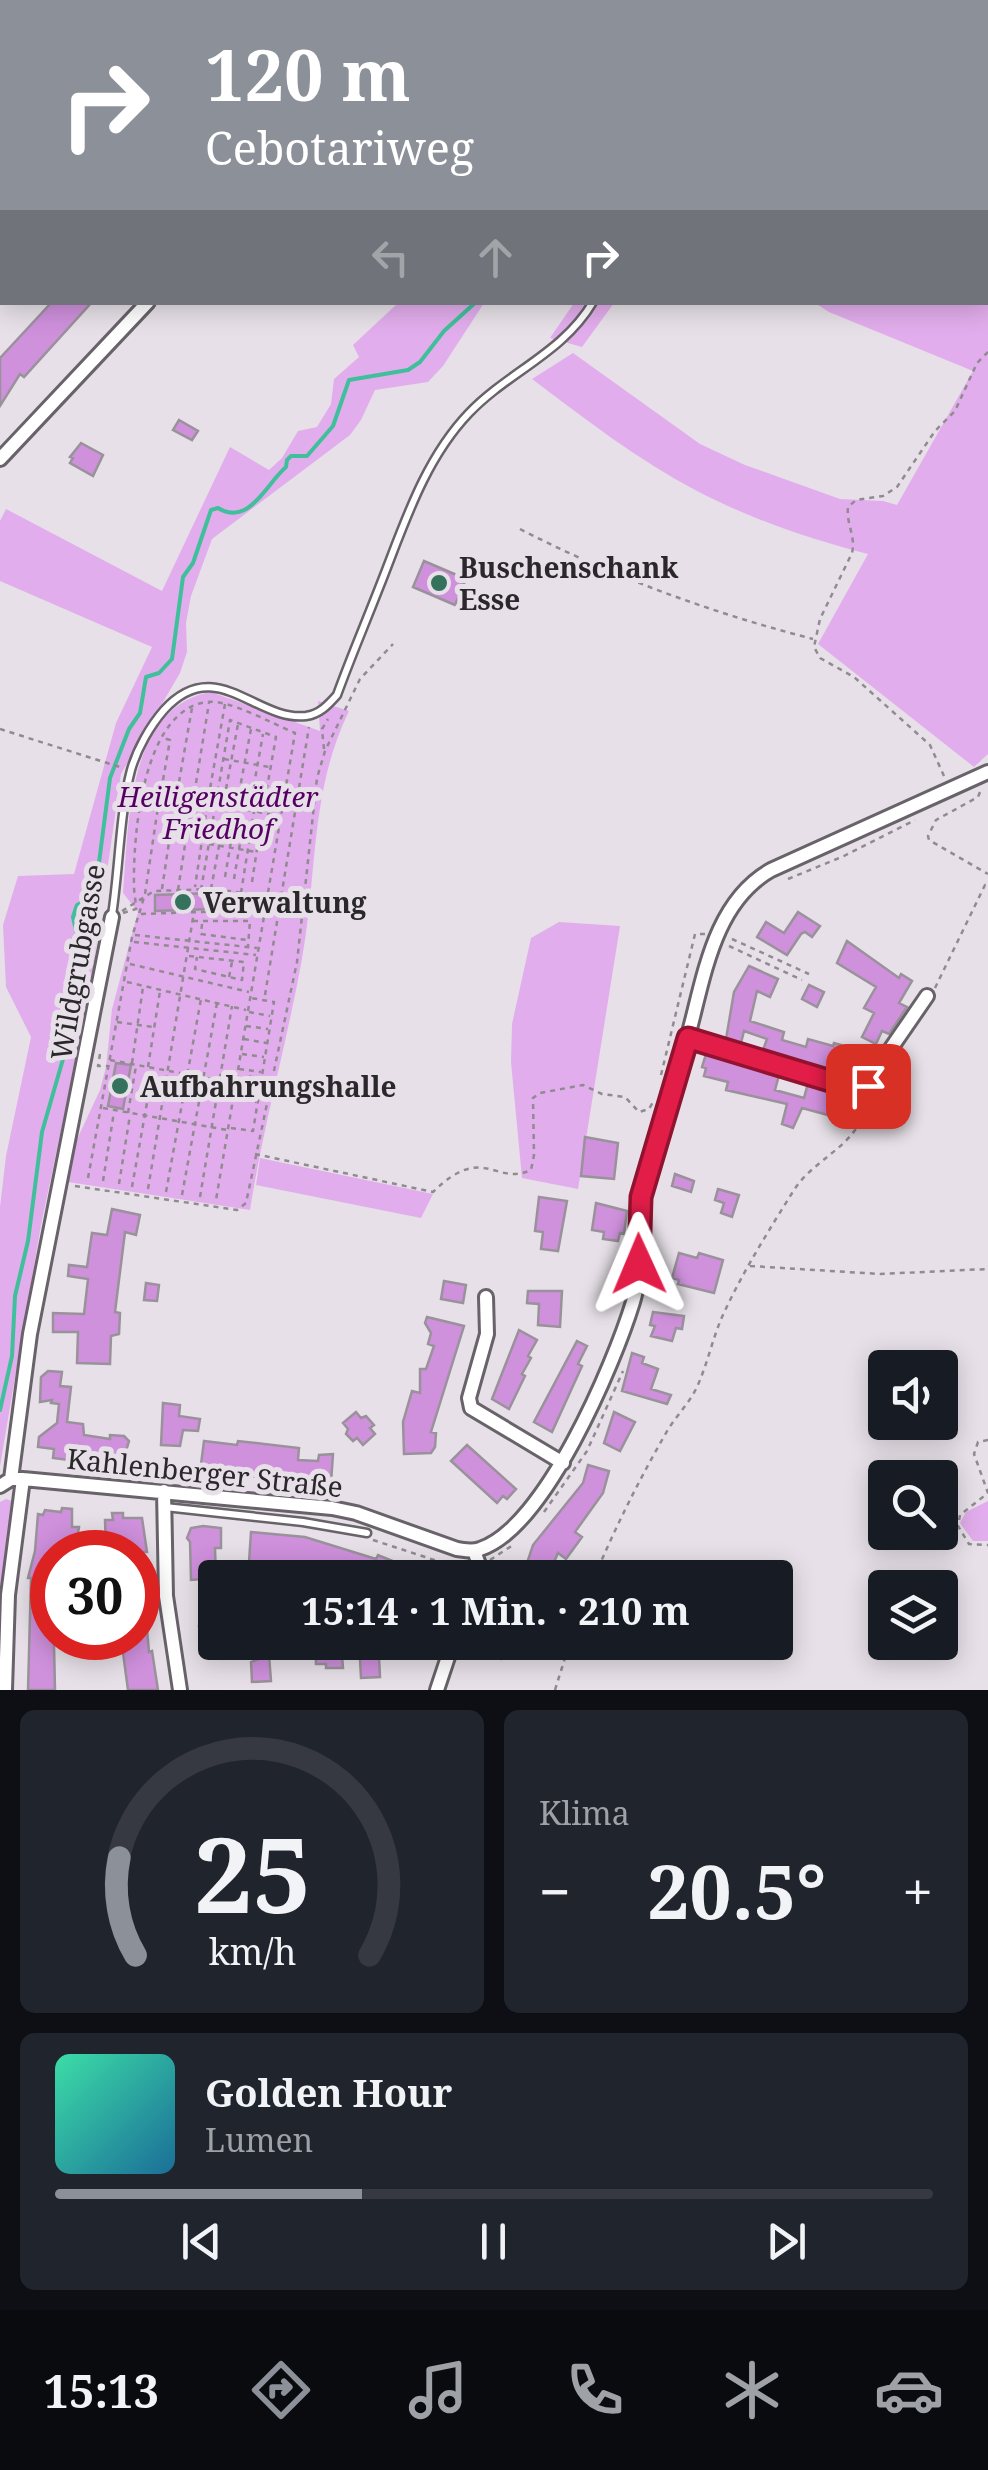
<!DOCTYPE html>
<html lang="de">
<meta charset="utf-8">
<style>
:root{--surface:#171b24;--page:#20242c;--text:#f1f3f6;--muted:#9ea1a6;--line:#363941;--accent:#8c9099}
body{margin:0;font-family:"Noto Serif",serif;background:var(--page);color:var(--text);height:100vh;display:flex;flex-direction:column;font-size:38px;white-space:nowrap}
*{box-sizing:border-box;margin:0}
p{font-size:32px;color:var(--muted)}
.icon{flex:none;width:55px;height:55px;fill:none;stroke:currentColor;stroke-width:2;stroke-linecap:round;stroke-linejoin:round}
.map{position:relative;height:1690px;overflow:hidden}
.drawer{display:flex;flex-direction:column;gap:20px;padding:20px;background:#0d0f14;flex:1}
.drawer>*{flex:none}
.banner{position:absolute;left:0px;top:0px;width:990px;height:305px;box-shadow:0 5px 25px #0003;background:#8c9099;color:#fff;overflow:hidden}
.buttons{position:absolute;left:868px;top:1350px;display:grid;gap:20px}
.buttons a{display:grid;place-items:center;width:90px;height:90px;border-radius:10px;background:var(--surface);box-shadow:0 5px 25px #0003;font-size:50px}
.speed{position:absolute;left:30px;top:1530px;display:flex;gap:20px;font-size:50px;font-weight:700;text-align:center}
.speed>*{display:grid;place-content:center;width:130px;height:130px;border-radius:50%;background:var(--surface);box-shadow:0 5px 25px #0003;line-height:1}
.speed .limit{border:15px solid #d22;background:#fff;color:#111}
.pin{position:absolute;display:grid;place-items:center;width:85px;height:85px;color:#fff;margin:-42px;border-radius:20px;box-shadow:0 5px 15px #0006}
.me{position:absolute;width:110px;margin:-55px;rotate:359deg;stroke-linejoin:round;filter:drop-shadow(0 0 8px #0008)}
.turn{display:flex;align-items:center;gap:35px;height:210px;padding:0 40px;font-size:45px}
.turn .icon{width:130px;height:130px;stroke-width:2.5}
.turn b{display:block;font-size:70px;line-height:85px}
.lanes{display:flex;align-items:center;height:95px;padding:0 40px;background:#0003;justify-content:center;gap:50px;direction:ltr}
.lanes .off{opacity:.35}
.big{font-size:75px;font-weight:700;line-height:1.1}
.drawer .tile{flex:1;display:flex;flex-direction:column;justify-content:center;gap:15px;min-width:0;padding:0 35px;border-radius:15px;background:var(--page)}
.drawer .dial{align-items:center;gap:0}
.dial svg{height:260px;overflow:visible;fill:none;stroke:var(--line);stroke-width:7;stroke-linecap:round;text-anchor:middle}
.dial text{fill:var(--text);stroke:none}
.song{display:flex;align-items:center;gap:30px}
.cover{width:120px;height:120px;border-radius:15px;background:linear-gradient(135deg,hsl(160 70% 55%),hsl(200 70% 35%))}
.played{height:10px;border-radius:5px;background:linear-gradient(90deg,var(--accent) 35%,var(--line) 35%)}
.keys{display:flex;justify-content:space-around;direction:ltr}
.heat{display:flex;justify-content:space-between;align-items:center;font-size:55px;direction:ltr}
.drawer .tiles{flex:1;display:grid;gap:20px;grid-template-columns:1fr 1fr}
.tile:last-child{grid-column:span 2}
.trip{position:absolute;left:198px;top:1560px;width:595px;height:100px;border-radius:10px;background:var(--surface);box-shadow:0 5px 25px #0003;font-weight:700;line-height:100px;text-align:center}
.tabs{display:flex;height:160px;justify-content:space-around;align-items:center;background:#090b0e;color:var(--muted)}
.tabs .icon{width:70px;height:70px}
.tabs .current{color:var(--accent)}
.tabs b{font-size:45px;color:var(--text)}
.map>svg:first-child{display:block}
</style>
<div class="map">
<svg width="988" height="1690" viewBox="0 0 988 1690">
<rect width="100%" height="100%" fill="#e7e0e8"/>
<path fill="#e2adec" d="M988,25V754L974,767L818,644L868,554C809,539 751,519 697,491C638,460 585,419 532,379L573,353L700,444L745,465L840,499L883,501L897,505L973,371L829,312L815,303L988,302Z
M398,303H484L443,366L428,382L375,390L361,420L350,435L212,539L191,596L186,623L187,652L180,673L121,774L89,998L41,1225L0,1466V1207L6,1156L31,1037L6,987L3,925L18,876L74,874L116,723L152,647L0,581V521L6,509L162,591L230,447L269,470L282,458L298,431L317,427L331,404L334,379L359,357L353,345Z
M574,303H614L582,347L550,338Z
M211,692L320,731L318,701L349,711C309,793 318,876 301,964C286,1046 263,1127 250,1210L68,1182L74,1146L100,1090L106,1067L112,1009L138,912L123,893C129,826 126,707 211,692Z
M559,922L620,926L578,1189L522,1178L511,1062L512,1024L531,938Z
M260,1158L433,1194L421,1218L256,1185Z
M6,1499L12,1501L14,1511L0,1626V1502Z
M988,1501V1541H973L960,1523L966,1512Z"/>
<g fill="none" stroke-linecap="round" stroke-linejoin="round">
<path stroke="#3fc09a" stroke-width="4" d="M0,1410L12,1356L15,1296L28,1241L42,1132L63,1059L83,961L73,917L77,905L87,900L97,878L110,778L129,729L140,713L146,677L159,673L172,659L183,577L193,563L211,510L218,508C249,527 266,484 286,467L287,460L291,456H307L333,426L349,380L408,370L420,362L444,331L476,302"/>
</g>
<path fill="#cf90dc" stroke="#99929a" stroke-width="2.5" d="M52,302H92L24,377L20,374L0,406V358Z
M179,420L198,431L192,440L173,430Z
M81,443L103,455L93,476L70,463L73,458L70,457Z
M424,561L466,579L455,605L413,587Z
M211,893L212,909L155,911V895Z
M798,912L820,926L812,937L805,932L801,934L787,955L757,937L766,922L784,933Z
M847,941L899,978L901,974L912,981L899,1003L907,1007L889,1034L882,1031L876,1044L862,1037L874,1013L864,1008L876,987L837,963Z
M749,966L778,979L770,997L757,991L750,1021L784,1032L782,1040L806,1047L808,1039L833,1046L834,1043L852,1048L847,1066L857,1068L855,1076L763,1050L767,1039L744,1031L741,1043L726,1039L734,992Z
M809,985L824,992L817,1007L802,999Z
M706,1054L779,1075L775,1090L804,1098L808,1083L846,1095L843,1107L838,1106L835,1117L802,1108L793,1128L782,1124L787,1104L726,1090L728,1082L704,1076L706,1068L702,1067Z
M116,1063L131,1065L123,1109L108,1106Z
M585,1137L618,1143L614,1179L581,1176Z
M675,1174L694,1181L691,1192L672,1186Z
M718,1189L739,1195L732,1217L721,1213L724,1203L715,1200Z
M539,1197L567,1201L558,1251L541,1249L543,1232L535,1231Z
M596,1203L627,1211L624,1234L620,1233L618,1241L603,1239L604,1232L592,1230Z
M112,1209L140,1215L136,1235L125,1232L115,1312L120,1313L119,1334L111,1336L110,1364L77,1363L78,1332H53V1313L84,1314L88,1279L68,1276L69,1265L87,1267L92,1233L107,1235Z
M679,1253L697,1258L699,1253L723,1260L714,1293L678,1284L679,1280L672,1278Z
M444,1281L466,1285L463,1303L441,1299Z
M146,1283L159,1285L157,1301L144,1300Z
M528,1291H562L560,1327L538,1325L539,1304L527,1303Z
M653,1312L684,1316L682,1329L676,1328L672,1341L651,1336L655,1326L650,1325Z
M427,1317L464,1326L431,1432L436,1433L435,1447L431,1453L404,1454L403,1422L412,1391L420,1393V1369H426L434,1346L428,1344L431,1333L425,1323Z
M519,1330L537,1340L528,1356L531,1358L522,1374L525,1376L509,1409L492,1399Z
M577,1341L587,1346L578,1364L582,1366L552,1432L534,1422Z
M632,1353L644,1357L642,1363L658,1369L651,1389L671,1395L667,1404L622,1391Z
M48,1371L62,1372L60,1386L71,1387L67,1422L83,1424L84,1435L110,1439V1435L124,1436L129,1441L123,1461L77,1454V1461L53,1458L54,1449L38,1447L39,1437L57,1423L59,1404L51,1403L52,1400L40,1402L41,1377Z
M163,1403L180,1405L179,1416L200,1419L198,1431L183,1430L180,1446L161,1445Z
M356,1412L361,1418L366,1416L374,1425L370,1428L375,1434L363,1445L357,1438L353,1441L346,1434L348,1429L343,1423Z
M614,1412L635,1422L620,1451L604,1443Z
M204,1441L237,1445L238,1441L299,1448L298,1460L318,1461L319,1455L333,1454L331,1483L200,1472Z
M467,1445L516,1489L507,1499L503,1496L497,1503L451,1461Z
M588,1465L609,1471L603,1493L575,1532L582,1537L566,1559L558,1553L547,1578H522L533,1545L583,1483Z
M62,1508L72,1509V1527H79L75,1552H52L55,1690H28L31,1578H28L35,1551L38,1514L43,1515L45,1510L61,1512Z
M112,1513H123V1518H142L147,1552H106L105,1520H113Z
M203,1526L221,1528V1548H215L216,1578L191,1580L190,1542L187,1538L191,1528Z
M251,1532L305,1537L376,1559L378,1555L400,1564L394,1578H339L289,1565L249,1562Z
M138,1605H145L149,1652L152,1651L158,1690H128L121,1638H138Z
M215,1624V1646L201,1647L199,1626Z
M258,1642H268L271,1681L252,1682L251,1662L259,1659Z
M315,1642H341L343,1668H326V1664H316Z
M489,1642H507L501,1659L485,1653Z
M379,1657L380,1677L361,1678L360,1659Z"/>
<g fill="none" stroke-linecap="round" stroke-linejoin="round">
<defs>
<path id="service" d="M112,915C119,871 120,811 131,770C137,749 150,726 164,710C216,653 256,722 306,716C320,714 328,705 337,695C350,659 365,624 379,588C403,528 423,461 469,413C508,372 563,353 593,302
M165,1507L303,1522L367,1533"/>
<path id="minor" d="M240,2L244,0
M437,2L440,0
M0,177L2,175
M0,459L148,302
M687,1038L863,1089L927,996
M486,1297L487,1334L469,1398L471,1408L563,1463
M11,1479L30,1334L112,917
M0,1486L11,1479H23L332,1508L356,1513L457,1549C465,1550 472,1552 480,1549C545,1528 614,1364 633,1302C644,1267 635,1231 642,1196C651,1146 669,1098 684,1050C703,989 709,905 771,870L988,772
M164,1491L166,1596L180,1690
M474,1551L480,1567L477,1578
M479,1570L498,1578
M5,1690L8,1595L23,1479
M437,1690L453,1642"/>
</defs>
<use href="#service" stroke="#686269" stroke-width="11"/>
<use href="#minor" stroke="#686269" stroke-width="18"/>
<path stroke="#908b90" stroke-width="2.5" stroke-dasharray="5 5" stroke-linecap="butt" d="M520,529C613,577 712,613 813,639
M225,704L208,800L215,798L280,811
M0,729L123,768
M324,749L322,729L328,719
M224,759L269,767
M944,776L930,745L854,677L820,658L814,647L820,619L852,553C856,536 846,524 848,507L856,500L883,496L897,487L935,431L955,411L977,363L988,352
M163,780L170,740L163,738
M179,782L192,708
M196,783L209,703
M226,789L238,724
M144,791L208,800L195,887
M980,792L978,797L936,820L928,836L929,840L988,874
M239,793L251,729
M252,796L263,734
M208,807L222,805L279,816
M209,844L256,852
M225,877L235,818
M234,879L244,820
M788,879L844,856L915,820
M252,882L261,823
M162,889L174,809
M211,889L224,819
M178,890L190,813L204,815
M201,890L230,720L276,737L265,799
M241,893L254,811
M122,911L154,891L213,889L267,896
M123,913L136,909C136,901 134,894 134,886C133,837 142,710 207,702C229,699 273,724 295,733L216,1200
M141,914L263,910
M193,921H250L248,946
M202,924L201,934L247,940
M135,935L257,948
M732,939L809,974
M134,942L256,955
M729,946L802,980
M189,956L244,962L242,980L195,969L197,957
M130,964L249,992
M229,977L232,962
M127,982L246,1010
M935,988L985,885L988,886
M265,995L309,727
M249,1012L270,1016
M117,1022L153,1027
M246,1026L268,1029
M244,1039L266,1043
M100,1054L98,1066H108
M242,1054L264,1057
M110,1060L234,1083
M132,1063L143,987
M148,1067L160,991
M239,1069L261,1072
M661,1075L695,934H706
M235,1099L256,1102
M246,1100L251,1071
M103,1108L227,1130
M128,1113L136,1066
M231,1128L253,1131L274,1002L251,998
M255,1154L433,1192C484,1142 495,1187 531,1170L534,1155L533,1098L540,1093L583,1085L602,1094L625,1097L639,1112L649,1109L653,1102
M88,1178L132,937L145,894L158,807
M103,1181L114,1112
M119,1184L130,1115
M75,1186L237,1210L246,1203L297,962L317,778L325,751L360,679L393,644
M132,1187L153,1069
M148,1189L194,912
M166,1192L201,999
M182,1195L217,1003
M200,1197L232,1006
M750,1266L880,1274L988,1269
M988,1440L978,1442L974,1454L988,1493L960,1515L958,1526L969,1544L988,1545
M544,1512L587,1451L623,1371
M373,1540L465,1570
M490,1560L513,1545
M594,1578C615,1528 639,1480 666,1433C675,1417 688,1405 696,1389C707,1366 712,1340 722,1317C742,1273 769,1230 794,1190C815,1157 859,1146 866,1104
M555,1690L570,1642"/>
<use href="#service" stroke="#fff" stroke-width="6"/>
<use href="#minor" stroke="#fff" stroke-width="12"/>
</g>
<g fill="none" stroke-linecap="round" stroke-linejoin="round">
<defs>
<path id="route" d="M639,1264L641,1197L688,1038L860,1090L868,1086"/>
</defs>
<use href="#route" stroke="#92132f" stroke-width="25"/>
<use href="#route" stroke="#e11d48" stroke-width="18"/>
</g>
<g fill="#35725d" stroke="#e7e0e8" stroke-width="4">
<circle cx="439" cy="583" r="10"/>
<circle cx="183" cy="902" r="10"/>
<circle cx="120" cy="1086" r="10"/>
</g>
<g text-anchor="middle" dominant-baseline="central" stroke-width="10" stroke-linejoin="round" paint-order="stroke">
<g font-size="28" font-weight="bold" fill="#2b282b" stroke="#e7e0e8" text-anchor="start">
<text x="459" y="567">Buschenschank<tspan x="459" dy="32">Esse</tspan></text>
<text x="203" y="902">Verwaltung</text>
<text x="140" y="1086">Aufbahrungshalle</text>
</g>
<g font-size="28" font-style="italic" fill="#560064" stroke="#e7e0e8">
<text x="218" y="796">Heiligenstädter<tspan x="218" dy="32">Friedhof</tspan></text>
</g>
<g font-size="28" fill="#2b282b" stroke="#e7e0e8">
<text transform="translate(77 962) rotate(-80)">Wildgrubgasse</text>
<text transform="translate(205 1472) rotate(6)">Kahlenberger Straße</text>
</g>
</g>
</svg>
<div class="buttons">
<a><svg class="icon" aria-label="sound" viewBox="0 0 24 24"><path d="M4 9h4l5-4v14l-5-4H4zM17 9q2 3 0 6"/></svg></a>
<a><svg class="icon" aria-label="search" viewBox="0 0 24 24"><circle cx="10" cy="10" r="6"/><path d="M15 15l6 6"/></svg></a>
<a><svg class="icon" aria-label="layers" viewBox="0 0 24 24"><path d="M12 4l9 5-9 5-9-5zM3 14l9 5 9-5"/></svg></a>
</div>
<div class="speed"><div class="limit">30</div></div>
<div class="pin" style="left:868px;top:1086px;background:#d93025"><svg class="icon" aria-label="arrive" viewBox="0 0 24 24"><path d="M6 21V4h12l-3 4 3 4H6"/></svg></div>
<svg class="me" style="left:639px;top:1264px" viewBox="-20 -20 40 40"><path d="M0-17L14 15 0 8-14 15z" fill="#e11d48" stroke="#fff" stroke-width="4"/></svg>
<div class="trip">15:14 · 1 Min. · 210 m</div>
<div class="banner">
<div class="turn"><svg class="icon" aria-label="right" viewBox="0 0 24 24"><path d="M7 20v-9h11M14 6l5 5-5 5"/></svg><div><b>120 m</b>Cebotariweg</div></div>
<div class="lanes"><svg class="icon off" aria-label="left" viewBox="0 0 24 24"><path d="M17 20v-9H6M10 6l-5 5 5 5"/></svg><svg class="icon off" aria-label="ahead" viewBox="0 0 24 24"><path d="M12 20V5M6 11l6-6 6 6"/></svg><svg class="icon" aria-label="right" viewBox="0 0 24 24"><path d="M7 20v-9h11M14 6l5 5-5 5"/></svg></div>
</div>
</div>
<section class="drawer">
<div class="tiles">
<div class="tile dial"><svg viewBox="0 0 100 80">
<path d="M14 69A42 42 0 1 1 86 69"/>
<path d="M14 69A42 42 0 0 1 9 39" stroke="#8c9099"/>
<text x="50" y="56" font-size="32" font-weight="700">25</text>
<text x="50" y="72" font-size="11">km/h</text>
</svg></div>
<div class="tile"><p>Klima</p>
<div class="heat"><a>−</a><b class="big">20.5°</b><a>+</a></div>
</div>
<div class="tile">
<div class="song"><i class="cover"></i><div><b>Golden Hour</b><p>Lumen</p></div></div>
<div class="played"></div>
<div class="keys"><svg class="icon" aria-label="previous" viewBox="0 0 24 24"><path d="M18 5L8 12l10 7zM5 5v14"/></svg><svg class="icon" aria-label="pause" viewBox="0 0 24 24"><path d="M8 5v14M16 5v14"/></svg><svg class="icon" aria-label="next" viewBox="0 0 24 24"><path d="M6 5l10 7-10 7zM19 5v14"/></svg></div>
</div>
</div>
</section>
<nav class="tabs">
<b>15:13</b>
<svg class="icon current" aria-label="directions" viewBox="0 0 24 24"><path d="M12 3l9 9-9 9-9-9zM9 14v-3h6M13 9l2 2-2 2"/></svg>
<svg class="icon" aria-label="music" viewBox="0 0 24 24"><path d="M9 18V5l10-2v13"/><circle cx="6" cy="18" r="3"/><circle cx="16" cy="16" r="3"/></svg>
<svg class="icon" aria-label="phone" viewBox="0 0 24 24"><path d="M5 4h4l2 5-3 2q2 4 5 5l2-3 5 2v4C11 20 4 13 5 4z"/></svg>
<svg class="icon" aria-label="climate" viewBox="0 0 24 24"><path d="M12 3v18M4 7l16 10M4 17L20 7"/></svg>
<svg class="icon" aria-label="car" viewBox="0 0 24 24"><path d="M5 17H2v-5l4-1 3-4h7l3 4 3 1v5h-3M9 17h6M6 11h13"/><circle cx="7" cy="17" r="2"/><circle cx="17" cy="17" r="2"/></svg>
</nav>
